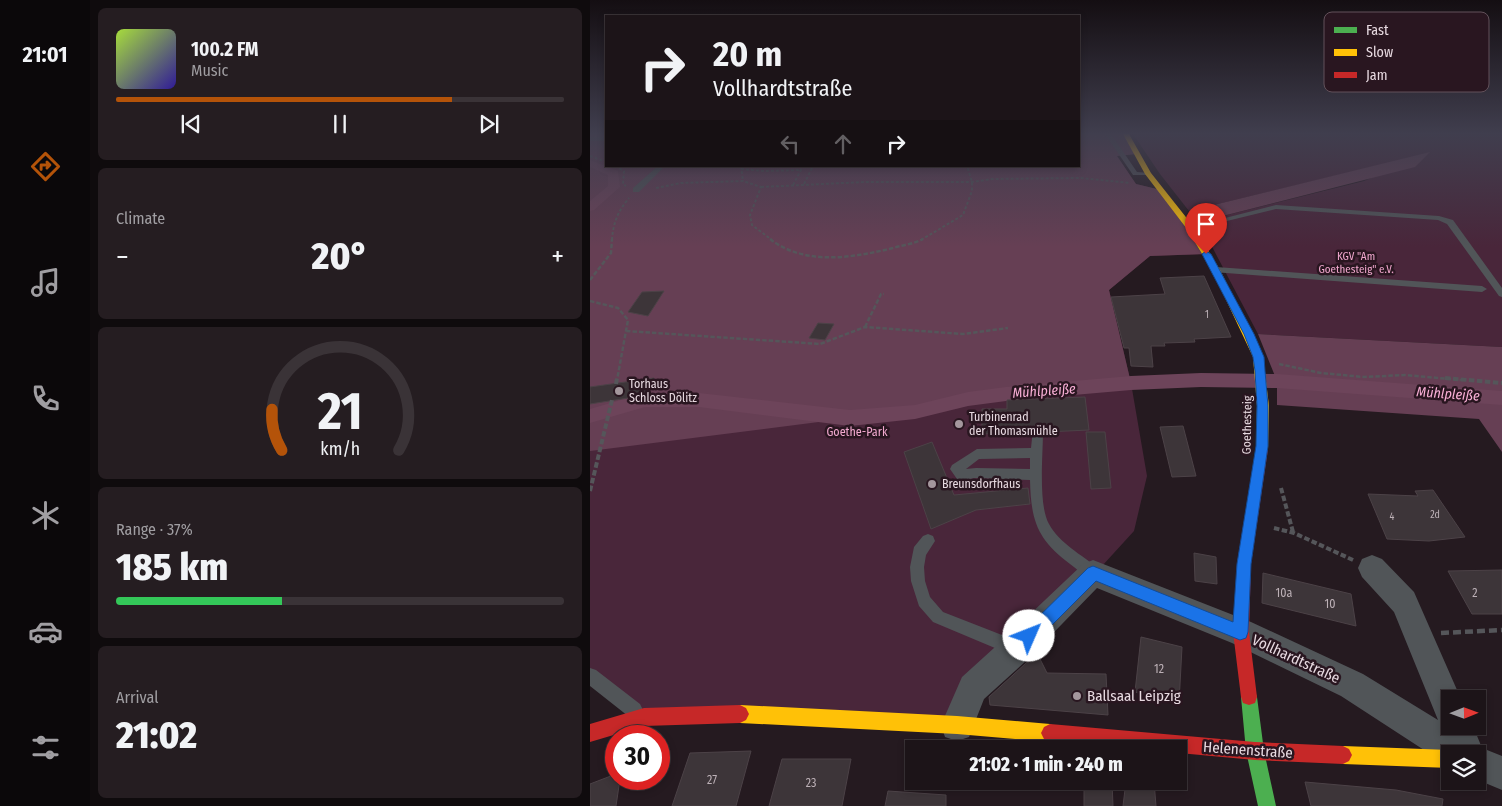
<!DOCTYPE html>
<meta charset="utf-8">
<style>
:root{--surface:#1c1418;--page:#251d21;--text:#f1f3f6;--muted:#a09ea2;--line:#3a3337;--accent:#b45309}
body{margin:0;font-family:"Fira Sans Condensed",sans-serif;background:var(--page);color:var(--text);height:100vh;display:flex;flex-direction:column;font-size:19px;white-space:nowrap}
*{box-sizing:border-box;margin:0}
p{font-size:16px;color:var(--muted)}
.icon{flex:none;width:28px;height:28px;fill:none;stroke:currentColor;stroke-width:2;stroke-linecap:round;stroke-linejoin:round}
.map{position:relative;flex:1;overflow:hidden}
.sheet{display:flex;flex-direction:column;gap:8px;padding:8px;background:#0f0b0d;width:500px}
.sheet>*{flex:none}
.hud{position:absolute;left:15px;top:15px;width:475px;height:152px;border-radius:0px;box-shadow:0 2px 8px #0003,0 0 0 1px var(--line);background:#1c1418;color:var(--text);overflow:hidden}
.needle{width:32px;rotate:89deg}
.controls{position:absolute;left:851px;top:690px;display:grid;gap:10px}
.controls a{display:grid;place-items:center;width:45px;height:45px;border-radius:0px;background:var(--surface);box-shadow:0 2px 8px #0003,0 0 0 1px var(--line);font-size:25px}
.speed{position:absolute;left:15px;top:725px;display:flex;gap:10px;font-size:25px;font-weight:700;text-align:center}
.speed>*{display:grid;place-content:center;width:65px;height:65px;border-radius:50%;background:var(--surface);box-shadow:0 2px 8px #0003,0 0 0 1px var(--line);line-height:1}
.speed .limit{border:8px solid #d22;background:#fff;color:#111}
.pin{position:absolute;display:grid;place-items:center;width:42px;height:42px;color:#fff;margin:-51px -21px;border-radius:50% 50% 50% 0;rotate:-45deg;box-shadow:0 0 5px #0007}
.pin .icon{rotate:45deg}
.me{position:absolute;width:55px;margin:-28px;rotate:46deg;stroke-linejoin:round;filter:drop-shadow(0 0 4px #0008)}
.turn{display:flex;align-items:center;gap:18px;height:105px;padding:0 25px;font-size:22px}
.turn .icon{width:65px;height:65px;stroke-width:2.5}
.turn b{display:block;font-size:35px;line-height:42px}
.lanes{display:flex;align-items:center;height:48px;padding:0 25px;background:#0003;justify-content:center;gap:25px;direction:ltr}
.lanes .off{opacity:.35}
.big{font-size:38px;font-weight:800;line-height:1.1}
.sheet .widget{flex:1;display:flex;flex-direction:column;justify-content:center;gap:8px;min-width:0;padding:0 18px;border-radius:8px;background:var(--page)}
.sheet .dial{align-items:center;gap:0}
.dial svg{height:130px;overflow:visible;fill:none;stroke:var(--line);stroke-width:7;stroke-linecap:round;text-anchor:middle}
.dial text{fill:var(--text);stroke:none}
.song{display:flex;align-items:center;gap:15px}
.cover{width:60px;height:60px;border-radius:8px;background:linear-gradient(135deg,hsl(80 70% 55%),hsl(250 70% 35%))}
.played{height:5px;border-radius:2px;background:linear-gradient(90deg,var(--accent) 75%,var(--line) 75%)}
.keys{display:flex;justify-content:space-around;direction:ltr}
.heat{display:flex;justify-content:space-between;align-items:center;font-size:28px;direction:ltr}
.charge{height:8px;border-radius:4px;background:linear-gradient(90deg,#34c759 37%,var(--line) 0)}
.trip{position:absolute;left:315px;top:740px;width:282px;height:50px;border-radius:0px;background:var(--surface);box-shadow:0 2px 8px #0003,0 0 0 1px var(--line);font-weight:800;line-height:50px;text-align:center}
main{display:flex;flex:1;min-height:0}
.tabs{display:flex;flex-direction:column;width:90px;justify-content:space-around;align-items:center;background:#0b080a;color:var(--muted)}
.tabs .icon{width:35px;height:35px}
.tabs .current{color:var(--accent)}
.tabs b{font-size:22px;color:var(--text)}
.map>svg:first-child{display:block}
</style>
<main>
<nav class="tabs">
<b>21:01</b>
<svg class="icon current" aria-label="directions" viewBox="0 0 24 24"><path d="M12 3l9 9-9 9-9-9zM9 14v-3h6M13 9l2 2-2 2"/></svg>
<svg class="icon" aria-label="music" viewBox="0 0 24 24"><path d="M9 18V5l10-2v13"/><circle cx="6" cy="18" r="3"/><circle cx="16" cy="16" r="3"/></svg>
<svg class="icon" aria-label="phone" viewBox="0 0 24 24"><path d="M5 4h4l2 5-3 2q2 4 5 5l2-3 5 2v4C11 20 4 13 5 4z"/></svg>
<svg class="icon" aria-label="climate" viewBox="0 0 24 24"><path d="M12 3v18M4 7l16 10M4 17L20 7"/></svg>
<svg class="icon" aria-label="car" viewBox="0 0 24 24"><path d="M5 17H2v-5l4-1 3-4h7l3 4 3 1v5h-3M9 17h6M6 11h13"/><circle cx="7" cy="17" r="2"/><circle cx="17" cy="17" r="2"/></svg>
<svg class="icon" aria-label="filters" viewBox="0 0 24 24"><path d="M4 7h16M4 17h16"/><circle cx="9" cy="7" r="2"/><circle cx="15" cy="17" r="2"/></svg>
</nav>
<section class="sheet">
<div class="widget">
<div class="song"><i class="cover"></i><div><b>100.2 FM</b><p>Music</p></div></div>
<div class="played"></div>
<div class="keys"><svg class="icon" aria-label="previous" viewBox="0 0 24 24"><path d="M18 5L8 12l10 7zM5 5v14"/></svg><svg class="icon" aria-label="pause" viewBox="0 0 24 24"><path d="M8 5v14M16 5v14"/></svg><svg class="icon" aria-label="next" viewBox="0 0 24 24"><path d="M6 5l10 7-10 7zM19 5v14"/></svg></div>
</div>
<div class="widget"><p>Climate</p>
<div class="heat"><a>−</a><b class="big">20°</b><a>+</a></div>
</div>
<div class="widget dial"><svg viewBox="0 0 100 80">
<path d="M14 69A42 42 0 1 1 86 69"/>
<path d="M14 69A42 42 0 0 1 8 44" stroke="#b45309"/>
<text x="50" y="56" font-size="32" font-weight="700">21</text>
<text x="50" y="72" font-size="11">km/h</text>
</svg></div>
<div class="widget"><p>Range · 37%</p><b class="big">185 km</b><div class="charge"></div></div>
<div class="widget"><p>Arrival</p><b class="big">21:02</b></div>
</section>
<div class="map">
<svg width="912" height="806" viewBox="0 0 912 806">
<rect width="100%" height="100%" fill="#251a20"/>
<path fill="#49263a" d="M0,134H16V166H489V134H536L546,154L527,156L546,184L571,190L616,254L560,256L519,290L541,383L557,476L544,531L367,725L54,717L0,676Z
M543,134H912V347L668,334L609,222L774,181L839,153L599,211L570,174Z"/>
<path fill="#663f54" d="M0,134H16V166H489V134H536L546,154L527,156L546,184L571,190L616,254L560,256L519,290L541,383L416,394L378,399L325,412L260,418L0,451Z
M840,152L825,167L609,222L599,211Z
M668,334L912,347V452L889,419L687,405V381Z"/>
<g fill="none" stroke-linecap="round" stroke-linejoin="round">
<path fill="#6d445a" fill-rule="evenodd" d="M0,160L28,171L30,187L4,210L0,211V201L18,186V175L0,167Z
M611,373L687,374L912,391V405L687,388L611,387L541,390L416,401L378,406L325,419L260,426L109,407H55L0,423V409L55,393H109L260,410L325,405L378,392L416,387L541,376Z"/>
</g>
<path fill="#3d3539" stroke="#4c4247" d="M614,276L641,337L604,339L605,342L574,343L575,346H561L563,367L541,366L539,348H534L521,297L575,294L570,278Z
M74,291L58,316L38,312L52,292Z
M228,323L244,324L235,340L219,338Z
M64,378L57,395L0,404V387Z
M495,397L499,430L455,432L452,427L446,425L442,427L441,432L392,434V409H417V400Z
M593,426L606,476L582,477L570,427Z
M496,432H515L521,488L501,489Z
M342,442L364,495L438,488L440,504L386,510L341,529L314,452Z
M843,490L875,537L839,541L797,539L778,494L828,496L825,491Z
M604,553L626,557L627,584L605,581Z
M912,570V614H882L858,571Z
M673,573L761,594L766,626L672,603Z
M551,637L592,647L589,703L545,692Z
M447,653L457,673L516,674L518,715L400,705L399,697Z
M161,751L146,806H82L100,753Z
M192,759H261L252,806H179Z
M26,774V779H30L26,806H0V784Z
M494,781H522L523,806H494Z
M536,781H564L566,806H533Z
M715,782L806,790L853,799L852,806H721Z
M298,791L356,795V806H295Z"/>
<g fill="none" stroke-linecap="round" stroke-linejoin="round">
<path stroke="#55565a" stroke-width="2" stroke-dasharray="3 2" stroke-linecap="butt" d="M0,156L16,162
M25,166L34,171L33,184L36,186
M151,166L153,181
M151,169L174,171L210,170
M214,184L223,166
M203,185L213,166
M171,187L274,182H382L402,179L491,178L540,183
M66,188L91,183L153,181L171,187L160,215L162,225L182,240
M22,240C23,223 28,211 39,198
M331,240L373,215L382,191V182L377,166"/>
<path stroke="#55565a" stroke-width="2.5" stroke-dasharray="4.5 2" stroke-linecap="butt" d="M180,239C215,266 262,258 303,248C313,245 324,244 333,239
M0,280L21,253L22,239
M0,301L28,308L38,320L27,380
M275,327L291,294H294
M36,331L230,344L275,327L373,334L418,328
M689,364L731,373L774,377L815,375L871,380"/>
<path stroke="#55565a" stroke-width="4" stroke-dasharray="5.5 2.5" stroke-linecap="butt" d="M855,378L912,383
M26,384L27,378
M691,488L703,532
M0,491L22,400
M684,528L704,533L763,560"/>
<path stroke="#55565a" stroke-width="4.5" stroke-dasharray="8 4" stroke-linecap="butt" d="M851,633L912,630"/>
<path fill="#515558" fill-rule="evenodd" d="M515,134H521L547,172L560,173V175H543Z
M0,137H16V141H0Z
M68,166H75L49,192H43V188Z
M686,205L849,216L863,220L912,288V297L909,296L857,224L848,220L686,209L600,230L596,228Z
M626,267L892,286L897,289L892,292L623,272L622,270Z
M447,427L451,429L453,432C453,455 448,505 459,524C469,543 492,555 508,568L510,573L508,578L503,580C495,577 488,570 480,564C447,539 441,521 440,480L386,478L371,480L367,479L360,469L362,465L387,449L441,448L443,429ZM440,458V469L386,468L376,469L389,459Z
M338,534L343,536L345,541L336,555L334,567L335,581L340,597L353,612L430,642L432,648L430,654L424,656L343,622L329,606L321,581L320,567L324,547L333,536Z
M0,668L6,670L50,704L53,710L50,716L44,719L38,716L0,686Z"/>
<path fill="#515558" fill-rule="evenodd" d="M782,555L792,559L824,592L871,699H860V726H883L892,748L912,756V790L888,780V754H860V765L854,763L751,696L642,643L507,588L437,660L394,699L379,737L367,741L355,737L351,725L372,677L415,638L493,564L503,560L661,622L773,674L848,720L804,612L772,577L768,568L772,559Z"/>
<path fill="#4caf50" fill-rule="evenodd" d="M659,689L665,691L667,697L674,751L686,806H668L656,751L651,697L653,691Z"/>
<path fill="#ffc107" fill-rule="evenodd" d="M533,134H539L561,173L603,226L630,270L673,357L679,406L678,449L676,453L672,454L668,453L666,449L667,406L663,357L622,270L597,229L555,174Z
M150,705L367,716L460,724L466,727L469,733L466,739L460,742L367,734L150,723L144,720L141,714L144,708Z
M753,746L860,750L867,754H860V768L753,764L747,761L744,755L747,749Z"/>
<path fill="#c62828" fill-rule="evenodd" d="M672,444L676,445L678,449L661,564L659,632L667,697L665,703L659,705L653,703L651,697L643,632L647,564L666,449L668,445Z
M150,705L156,708L159,714L156,720L150,723L54,726L0,742V724L54,708Z
M460,724L665,742L753,746L759,749L762,755L759,761L753,764L665,760L589,753V749H539L460,742L454,739L451,733L454,727Z"/>
</g>
<linearGradient id="sky" x2="0" y2="1"><stop stop-color="#140e12"/><stop offset="0.54" stop-color="#403e4e"/><stop offset="1" stop-color="#403e4e" stop-opacity="0"/></linearGradient>
<rect width="912" height="247" fill="url(#sky)"/>
<path fill="#1a73e8" stroke="#114b97" d="M616,251L621,254L664,334L674,357L675,371L678,406V446L661,564L658,632L656,638L650,640L506,581L445,642L439,644L434,642L431,636L434,631L498,568L503,566L643,622L647,564L666,446L667,406L665,371L663,357L654,334L612,254Z"/>
<g fill="#a4979d" stroke="#291620" stroke-width="2">
<circle cx="29" cy="391" r="5"/>
<circle cx="369" cy="424" r="5"/>
<circle cx="342" cy="484" r="5"/>
<circle cx="487" cy="696" r="5"/>
</g>
<g text-anchor="middle" dominant-baseline="central" stroke-width="5" stroke-linejoin="round" paint-order="stroke">
<g font-size="10" fill="#bdb1b7">
<text x="617" y="315">1</text>
<text x="845" y="515">2d</text>
<text x="802" y="517">4</text>
</g>
<g font-size="11" fill="#f2a9cf" stroke="#291620">
<text x="766" y="256">KGV "Am<tspan x="766" dy="13">Goethesteig" e.V.</tspan></text>
</g>
<g font-size="12" fill="#e8dae1" stroke="#291620" text-anchor="start">
<text x="39" y="384">Torhaus<tspan x="39" dy="14">Schloss Dölitz</tspan></text>
<text x="379" y="417">Turbinenrad<tspan x="379" dy="14">der Thomasmühle</tspan></text>
<text x="352" y="484">Breunsdorfhaus</text>
</g>
<g font-size="12" fill="#e8dae1" stroke="#291620">
<text transform="translate(657 425) rotate(-89)">Goethesteig</text>
</g>
<g font-size="12" fill="#f2a9cf" stroke="#291620">
<text x="267" y="432">Goethe-Park</text>
</g>
<g font-size="12" fill="#bdb1b7">
<text x="694" y="593">10a</text>
<text x="885" y="593">2</text>
<text x="740" y="604">10</text>
<text x="569" y="669">12</text>
<text x="122" y="780">27</text>
<text x="221" y="783">23</text>
</g>
<g font-size="14" font-style="italic" fill="#fab0d7" stroke="#291620">
<text transform="translate(454 391) rotate(-4)">Mühlpleiße</text>
<text transform="translate(858 394) rotate(4)">Mühlpleiße</text>
</g>
<g font-size="15" fill="#e8dae1" stroke="#291620">
<text transform="translate(706 659) rotate(25)">Vollhardtstraße</text>
<text transform="translate(658 750) rotate(4)">Helenenstraße</text>
</g>
<g font-size="15" fill="#e8dae1" stroke="#291620" text-anchor="start">
<text x="497" y="696">Ballsaal Leipzig</text>
</g>
</g>
<rect x="734" y="12" width="165" height="80" rx="8" fill="#291620" stroke="#62515a" stroke-width="1"/>
<rect x="744" y="27" width="23" height="6" fill="#4caf50"/>
<rect x="744" y="49" width="23" height="7" fill="#ffc107"/>
<rect x="744" y="72" width="23" height="6" fill="#c62828"/>
<g font-size="14" fill="#e8dae1">
<text x="776" y="35">Fast</text>
<text x="776" y="57">Slow</text>
<text x="776" y="80">Jam</text>
</g>
</svg>
<div class="controls">
<a><svg class="needle" viewBox="-14 -14 28 28"><path d="M0-13l5 13h-10z" fill="#e53935"/><path d="M0 13l5-13h-10z" fill="#a09ea2"/></svg></a>
<a><svg class="icon" aria-label="layers" viewBox="0 0 24 24"><path d="M12 4l9 5-9 5-9-5zM3 14l9 5 9-5"/></svg></a>
</div>
<div class="speed"><div class="limit">30</div></div>
<div class="pin" style="left:616px;top:254px;background:#d93025"><svg class="icon" aria-label="arrive" viewBox="0 0 24 24"><path d="M6 21V4h12l-3 4 3 4H6"/></svg></div>
<svg class="me" style="left:439px;top:636px" viewBox="-20 -20 40 40"><circle r="19" fill="#fff"/><path d="M0-13L10 11 0 6-10 11z" fill="#1a73e8"/></svg>
<div class="trip">21:02 · 1 min · 240 m</div>
<div class="hud">
<div class="turn"><svg class="icon" aria-label="right" viewBox="0 0 24 24"><path d="M7 20v-9h11M14 6l5 5-5 5"/></svg><div><b>20 m</b>Vollhardtstraße</div></div>
<div class="lanes"><svg class="icon off" aria-label="left" viewBox="0 0 24 24"><path d="M17 20v-9H6M10 6l-5 5 5 5"/></svg><svg class="icon off" aria-label="ahead" viewBox="0 0 24 24"><path d="M12 20V5M6 11l6-6 6 6"/></svg><svg class="icon" aria-label="right" viewBox="0 0 24 24"><path d="M7 20v-9h11M14 6l5 5-5 5"/></svg></div>
</div>
</div>
</main>
